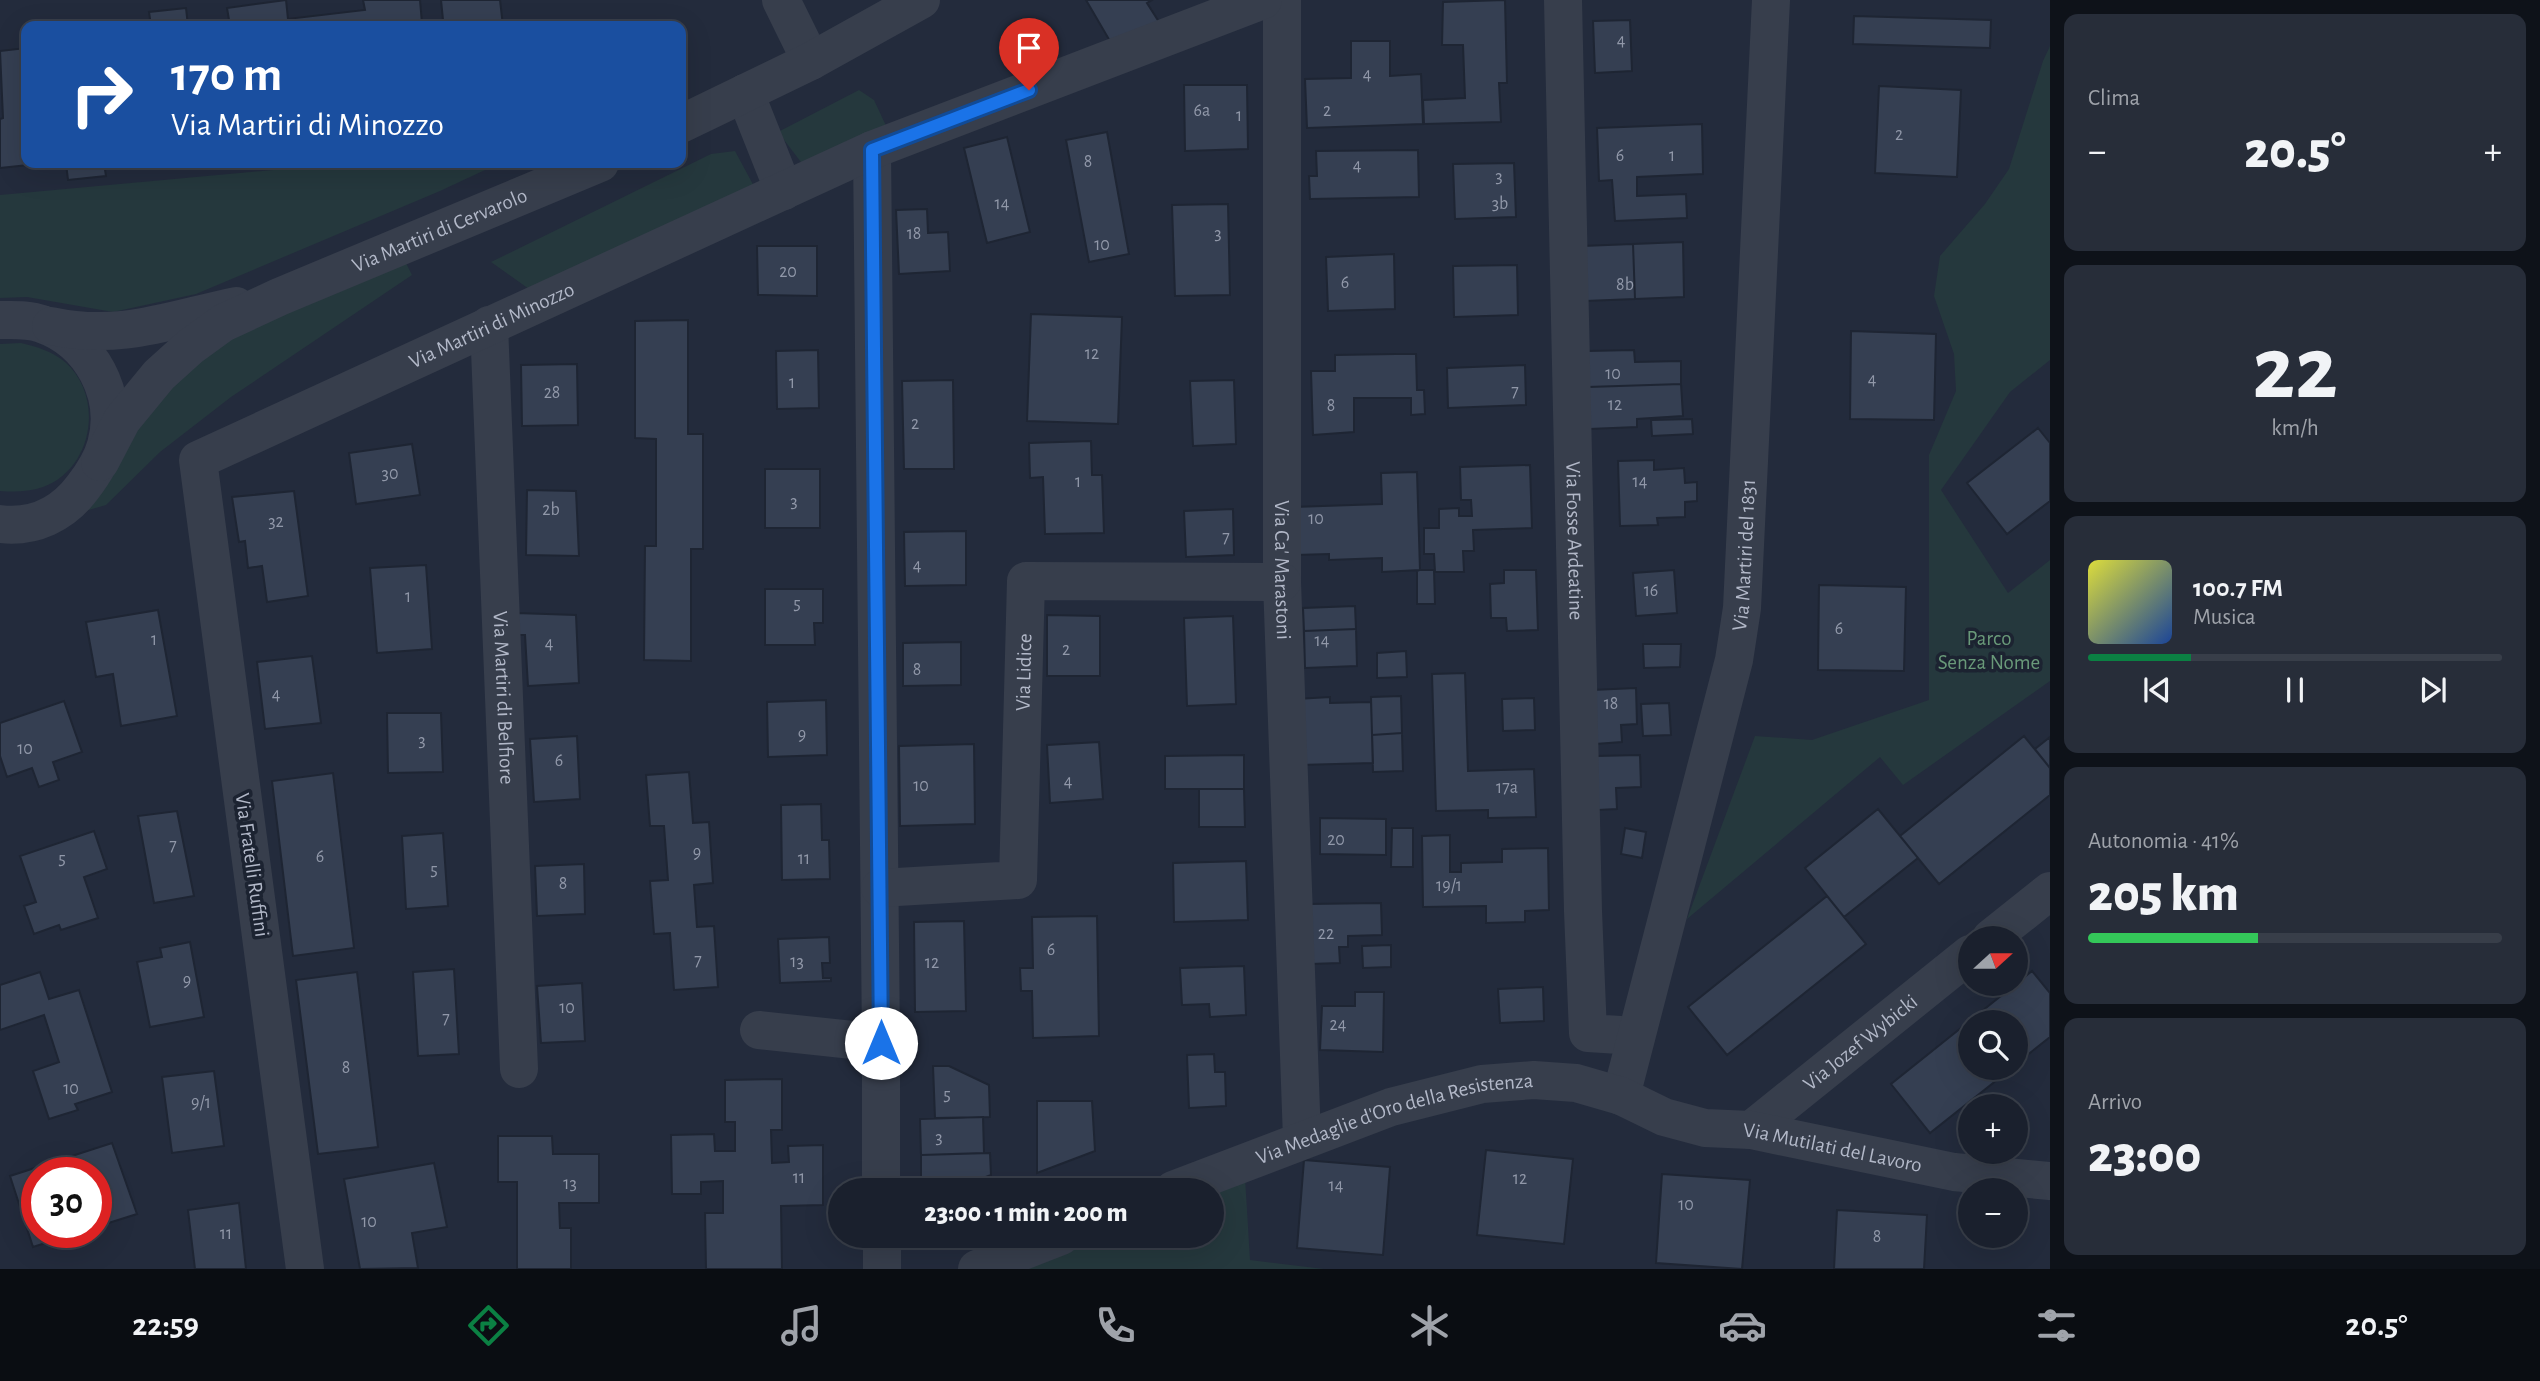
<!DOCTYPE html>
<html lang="it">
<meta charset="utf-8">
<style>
:root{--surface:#1a202d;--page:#272d39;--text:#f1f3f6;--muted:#9fa3aa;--line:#383e49;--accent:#0b8043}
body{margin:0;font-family:"Alegreya Sans",sans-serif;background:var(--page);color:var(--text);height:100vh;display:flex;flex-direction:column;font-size:26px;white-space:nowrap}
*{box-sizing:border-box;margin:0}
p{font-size:23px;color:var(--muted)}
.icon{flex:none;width:38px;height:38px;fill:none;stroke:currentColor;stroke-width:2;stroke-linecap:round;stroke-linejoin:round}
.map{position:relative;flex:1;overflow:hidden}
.side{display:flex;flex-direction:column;gap:14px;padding:14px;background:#0e1219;width:490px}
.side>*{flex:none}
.top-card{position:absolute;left:21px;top:21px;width:665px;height:147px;border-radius:14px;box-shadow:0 7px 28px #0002,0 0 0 2px var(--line);background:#1a4fa0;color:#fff;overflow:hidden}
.needle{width:46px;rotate:69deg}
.fabs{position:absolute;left:1958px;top:926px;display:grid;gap:14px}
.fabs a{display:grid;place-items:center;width:70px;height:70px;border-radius:50%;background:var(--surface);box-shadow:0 7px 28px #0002,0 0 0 2px var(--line);font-size:35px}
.speed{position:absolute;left:21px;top:1157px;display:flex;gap:14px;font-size:35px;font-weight:700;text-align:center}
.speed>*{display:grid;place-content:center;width:91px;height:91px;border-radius:50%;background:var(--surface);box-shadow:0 7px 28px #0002,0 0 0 2px var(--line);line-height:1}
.speed .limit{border:10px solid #d22;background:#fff;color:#111}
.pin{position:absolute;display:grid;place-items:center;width:60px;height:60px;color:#fff;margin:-72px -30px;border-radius:50% 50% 50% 0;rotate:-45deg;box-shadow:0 0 7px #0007}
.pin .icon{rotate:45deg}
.me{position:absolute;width:77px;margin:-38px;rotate:0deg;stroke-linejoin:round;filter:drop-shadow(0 0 5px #0008)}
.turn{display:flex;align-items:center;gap:24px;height:147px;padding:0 35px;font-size:32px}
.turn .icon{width:91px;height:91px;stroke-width:2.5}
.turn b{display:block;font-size:49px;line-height:60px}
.big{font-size:52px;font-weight:800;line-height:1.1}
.side .widget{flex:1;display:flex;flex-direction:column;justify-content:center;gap:10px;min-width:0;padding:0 24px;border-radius:14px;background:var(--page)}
.side .dial{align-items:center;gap:0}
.dial b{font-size:91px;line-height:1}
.song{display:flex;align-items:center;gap:21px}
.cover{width:84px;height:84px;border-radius:10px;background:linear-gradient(135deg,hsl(60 70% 55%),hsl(220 70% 35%))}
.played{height:7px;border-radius:4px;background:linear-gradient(90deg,var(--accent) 25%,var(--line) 25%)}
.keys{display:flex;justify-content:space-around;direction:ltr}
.heat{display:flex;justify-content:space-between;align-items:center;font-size:38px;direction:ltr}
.charge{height:10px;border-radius:5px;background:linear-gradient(90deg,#34c759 41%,var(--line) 0)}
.trip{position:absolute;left:828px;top:1178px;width:396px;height:70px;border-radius:35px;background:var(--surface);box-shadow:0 7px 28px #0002,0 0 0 2px var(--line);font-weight:800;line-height:70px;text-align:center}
.menu{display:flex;height:112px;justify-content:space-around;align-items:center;background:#0a0d12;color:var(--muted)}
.menu .icon{width:49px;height:49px}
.menu .selected{color:var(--accent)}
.menu b{font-size:32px;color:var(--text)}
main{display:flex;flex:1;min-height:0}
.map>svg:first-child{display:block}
</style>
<main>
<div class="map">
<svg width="2050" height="1269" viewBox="0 0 2050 1269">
<rect width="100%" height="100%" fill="#232b3c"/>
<path fill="#25383d" d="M2050,46V360L2010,392L1941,490L2008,593L2050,560V681L1903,785L1880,757L1687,919L1755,736L1812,740L1929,700V455L1956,391L1954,354L1934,296L1940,256L1985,204L2009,169L2043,61Z
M859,90L874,100L888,130L807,170L778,132Z
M735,151L756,190L536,294L491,262L711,154Z
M350,163H500L440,191L196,294L113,312L27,297L0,298V195Z
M405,261L412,275L231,397L160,452L106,505L85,511L144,412L195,358L246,327Z
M21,343C37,347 52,351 65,362C105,397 93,469 43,487C28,492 15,492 0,491V344Z
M1244,1161L1250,1260L1324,1269H977L1061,1236H1211V1190Z"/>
<path fill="#353f52" stroke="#1e2533" stroke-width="2" d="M286,0L288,19L365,10L363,0H420L422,23L443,20L441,0H500L503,26H230L227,8Z
M1086,0H1152L1147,3L1159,22L1114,48Z
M1505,0L1507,83H1499L1501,122L1424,124L1423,100L1465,98L1463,45H1442L1443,2Z
M186,8L188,26H151L149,12Z
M1854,16L1991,20L1990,48L1853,44Z
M1630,20L1632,71L1595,73L1593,21Z
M1351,41H1390V76L1421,74L1423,124L1307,128L1305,79L1351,78Z
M26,48V163H47L0,168V119L3,118L0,51Z
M1184,85H1247L1248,149L1185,151Z
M1879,86L1961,90L1957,177L1875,173Z
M1702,124L1703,174L1637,177V196L1686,194L1687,218L1615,221L1612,180L1599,181L1597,128Z
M1107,132L1129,254L1089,262L1066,140Z
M1007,137L1030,232L987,243L964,148Z
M1418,150L1419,197L1310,199L1309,176H1317L1316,151Z
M66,163H104L106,176L68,180Z
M1514,163L1516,217L1455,219L1453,164Z
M1228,204L1230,295L1175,296L1172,205Z
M927,209L928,233L948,232L950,271L899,274L896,210Z
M1683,242L1684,297L1635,299L1633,244Z
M1633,244L1635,299L1585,301L1582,246Z
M757,246H817V296L758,295Z
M1394,254L1395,309L1328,311L1326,257Z
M1517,265L1518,315L1454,317L1453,266Z
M1031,314L1122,317L1118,424L1027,421Z
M688,320V434H703V549H691V661L644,660L645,546H656V439L635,438V321Z
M1851,331L1936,334L1934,420L1850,419Z
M818,350L819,408L777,409L776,351Z
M1634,350L1635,362L1681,361V384L1588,387L1587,351Z
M1396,354H1416L1417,390H1424L1425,414L1411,415V398H1354V432L1313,435L1311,371H1335V355Z
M577,364L578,425L522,426L521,365Z
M1525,365L1526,405L1448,408L1447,368Z
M953,380L954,469H904L902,381Z
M1234,380L1236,444L1193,446L1190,381Z
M1681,384L1683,416L1637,419V427L1589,429L1588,387Z
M1692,419L1693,434L1652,436L1651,420Z
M2038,428L2050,443V501L2007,534L1967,483Z
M1091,441L1092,475H1102L1104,533L1045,534L1043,477L1030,478L1029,443Z
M412,444L420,495L356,504L349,453Z
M1654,460V470L1684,468L1685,483L1697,482V501L1685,502V517L1657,518L1658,525L1620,526L1618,461Z
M1530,465L1532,528L1473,530L1474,551H1463L1464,572H1435L1434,554H1424V528H1439V509L1459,508V516H1472L1471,500H1461L1460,467Z
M765,469H820V528H765Z
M1417,472L1420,570L1382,572V558L1329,560V554L1295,555L1293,507L1382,504L1381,473Z
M527,490L576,491L579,556L526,555Z
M294,491L308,596L267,602L262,566L248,568L245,541L239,542L232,497Z
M1233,509L1234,555L1186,557L1184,511Z
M966,531V585L905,586L904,532Z
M426,565L432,649L377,653L370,568Z
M1420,570H1434L1435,604H1417V571Z
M1504,570H1536L1538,630L1507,631L1506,618H1491L1490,584L1504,583Z
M1674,570L1677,613L1636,616L1633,573Z
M1819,585L1906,587L1904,671L1818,670Z
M765,589H823V623H814L815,645H765Z
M1355,606L1356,629L1304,631L1303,608Z
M158,610L177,716L121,726L113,674L96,677L86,622Z
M516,613L576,615L579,683L528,686L525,635H516Z
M1047,615L1100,616V676H1047Z
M1233,616L1236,704L1187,706L1184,618Z
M1356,629L1357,666L1305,668L1304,631Z
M961,642V685L903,686V643Z
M1643,644H1681L1680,667L1644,668Z
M1406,651L1407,677L1377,678V653Z
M312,656L321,723L265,729L257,662Z
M1465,673L1468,771L1534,769L1536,817L1488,818V810L1436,811L1432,674Z
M1636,688L1637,724L1621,725L1622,742L1595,744L1592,690Z
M1401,696L1402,733L1372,735L1371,697Z
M1330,697V703L1371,702L1373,763L1299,765L1296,699Z
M1534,698L1535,730L1503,731L1502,699Z
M826,700L827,755L768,757L767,702Z
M64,701L82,752L53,762L59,780L39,787L32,768L7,777L0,756V723Z
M1669,703L1671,735L1643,736L1641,704Z
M387,713H441L443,772L388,773Z
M1402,733L1403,771L1373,772L1372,735Z
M577,736L580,799L534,802L530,739Z
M2024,736L2050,768V795L1939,884L1900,836Z
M2050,737V768L2035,749Z
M1099,742L1103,799L1050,803L1047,745Z
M974,744L975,824L900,826L899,746Z
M1244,755V789H1165V756Z
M1640,755L1641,787L1616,788L1617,809L1598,810L1596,756Z
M689,772L693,823L709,822L713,883L694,885L697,927L714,926L718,987L674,990L670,933L654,934L650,881L668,880L664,826H650L646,775Z
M333,773L354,948L293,956L272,781Z
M1199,789H1244L1245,827H1199Z
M821,804L822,840H829L830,879L782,880L781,805Z
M1878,809L1918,858L1844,917L1805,868Z
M177,811L194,896L154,903L138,816Z
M1320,818L1386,819V855L1320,854Z
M1392,828H1413V867H1391Z
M1625,828L1646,832L1642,858L1621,854Z
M94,831L107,869L84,877L98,918L61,930L59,925L34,934L24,906L36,902L20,856Z
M443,833L448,906L406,909L402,836Z
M1450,835V872H1461V863L1502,862V849L1548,848L1549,910L1525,911V922L1486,923V906L1423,907L1422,836Z
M1246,861L1248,920L1174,922L1173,863Z
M584,864L585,914L537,916L535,866Z
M1827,896L1866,944L1727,1055L1688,1007Z
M1381,903L1382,935L1348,936V947H1339L1340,963L1310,964L1308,904Z
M1097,916L1099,1036L1033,1038L1032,991H1021L1020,968H1033L1032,917Z
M964,921L966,1011L915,1012L914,922Z
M829,937L830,963H822L823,978H831V981L780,983L778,939Z
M190,942L204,1017L150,1027L137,962L162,957L160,948Z
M1391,945V967L1363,968L1362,946Z
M1244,966L1246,1015L1210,1017L1209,1004L1182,1005L1180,968Z
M454,969L459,1054L418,1056L413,972Z
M2032,971L2050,993V1037L2016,1064V1022H1970V1068H2012L1930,1133L1891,1084Z
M40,972L49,999L79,990L112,1092L75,1104L78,1110L49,1119L33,1071L59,1062L44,1015L0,1030V985Z
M357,972L378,1147L318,1154L296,980Z
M582,983L585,1041L541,1043L537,986Z
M1543,987L1544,1021L1500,1023L1498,989Z
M1355,992H1384L1383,1052L1320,1050L1322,1006H1355Z
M1214,1054L1215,1072H1225L1226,1106L1189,1108L1187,1055Z
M933,1066H949L989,1085L990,1117L935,1118Z
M214,1071L224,1146L172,1153L162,1077Z
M782,1079V1130H771L772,1163L789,1162L788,1146L823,1145V1205L781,1206L782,1269H706L705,1213H723V1181L701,1182V1194H672L671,1135L714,1134L715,1151H735V1122H725V1080Z
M1037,1101H1092L1095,1151L1037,1173Z
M983,1117L984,1153L921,1155L920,1119Z
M498,1136H552L553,1154H599V1203H559L560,1228H571V1269H517V1182H498Z
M112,1143L137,1214L96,1227V1172H37V1232H80L33,1247L10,1176Z
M1486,1150L1573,1159L1564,1244L1477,1235Z
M990,1153L991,1175L952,1190H921V1155Z
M1304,1160L1390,1167L1383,1255L1297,1248Z
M434,1163L447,1227L412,1233L418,1268L360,1269L344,1179Z
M1662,1174L1750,1180L1742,1269L1656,1263Z
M239,1203L246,1269H195L188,1210Z
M1837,1210L1927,1215L1924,1269H1834Z"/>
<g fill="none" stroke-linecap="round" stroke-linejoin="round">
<g stroke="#373e4c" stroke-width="38">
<path d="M781,0L811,61"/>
<path id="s1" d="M1282,0V582L1302,1139"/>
<path id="s2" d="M1563,0L1583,911L1588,1033L1636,1036"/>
<path d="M745,93L784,191"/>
<path d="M681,124L811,61L921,0"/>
<path d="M872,150L881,1043"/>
<path d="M0,320C14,320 29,319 42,324C91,341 120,395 106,445C102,460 93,474 83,487C63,514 34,528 0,524"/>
<path id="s3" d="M489,325L519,1069"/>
<path d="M51,326C121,341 169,320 236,306"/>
<path id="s4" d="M100,462L122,420L159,375L190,347L223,323L279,297L600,163"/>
<path id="s5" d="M880,888L1018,880L1026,581L1282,582"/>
<path d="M1991,938L2050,891"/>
<path d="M759,1030L881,1043V1190"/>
<path id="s6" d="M1621,1096L1734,660L1742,608L1771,0"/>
<path id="s7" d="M1751,1130L1970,954"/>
<path id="s8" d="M1173,1190L1391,1107L1482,1084L1534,1080L1576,1083L1621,1096L1664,1117L1705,1128L1751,1130L1954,1172L2050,1181"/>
<path d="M882,1236V1269"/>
<path id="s9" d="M305,1269L198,460L872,150L1263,0"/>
<path d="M977,1269L1061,1236"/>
</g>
</g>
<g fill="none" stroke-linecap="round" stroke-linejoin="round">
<defs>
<path id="route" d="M881,1043L872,150L1029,90"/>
</defs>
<use href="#route" stroke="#114b97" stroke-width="18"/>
<use href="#route" stroke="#1a73e8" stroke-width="12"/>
</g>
<g text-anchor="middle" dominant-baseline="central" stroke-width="7" stroke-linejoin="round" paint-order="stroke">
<g font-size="18" fill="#9198a9">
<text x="1621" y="41">4</text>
<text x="1367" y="75">4</text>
<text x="1202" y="111">6a</text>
<text x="1327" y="111">2</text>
<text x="1239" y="116">1</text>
<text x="1899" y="135">2</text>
<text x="1620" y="156">6</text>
<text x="1672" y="156">1</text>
<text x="1088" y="162">8</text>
<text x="1357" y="166">4</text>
<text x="1499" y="177">3</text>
<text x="1002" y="204">14</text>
<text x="1500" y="204">3b</text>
<text x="914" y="234">18</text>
<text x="1218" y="234">3</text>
<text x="1102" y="245">10</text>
<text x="788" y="272">20</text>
<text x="1345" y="283">6</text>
<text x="1625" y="285">8b</text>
<text x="1092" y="354">12</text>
<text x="1613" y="374">10</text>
<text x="1872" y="380">4</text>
<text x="792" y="383">1</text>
<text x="1515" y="392">7</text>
<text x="552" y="393">28</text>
<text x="1615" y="405">12</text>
<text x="1331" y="406">8</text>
<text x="915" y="424">2</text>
<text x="390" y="474">30</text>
<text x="1078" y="482">1</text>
<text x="1640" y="482">14</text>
<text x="794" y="502">3</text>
<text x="551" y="510">2b</text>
<text x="1316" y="519">10</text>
<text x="276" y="522">32</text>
<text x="1226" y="538">7</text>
<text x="917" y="566">4</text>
<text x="1651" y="591">16</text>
<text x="408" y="597">1</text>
<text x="797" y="604">5</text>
<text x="1839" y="629">6</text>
<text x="154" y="640">1</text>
<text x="1322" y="641">14</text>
<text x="549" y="644">4</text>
<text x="1066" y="650">2</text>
<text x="917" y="670">8</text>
<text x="276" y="695">4</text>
<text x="1611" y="704">18</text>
<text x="802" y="735">9</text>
<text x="422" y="741">3</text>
<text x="25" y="749">10</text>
<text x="559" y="761">6</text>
<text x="1068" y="782">4</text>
<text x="921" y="786">10</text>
<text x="1507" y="788">17a</text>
<text x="1336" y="840">20</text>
<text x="173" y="846">7</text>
<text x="697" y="853">9</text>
<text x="320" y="857">6</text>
<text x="62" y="859">5</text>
<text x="804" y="859">11</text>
<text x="434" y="870">5</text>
<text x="563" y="884">8</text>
<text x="1449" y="886">19/1</text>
<text x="1326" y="934">22</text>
<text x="1051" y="950">6</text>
<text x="698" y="961">7</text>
<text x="797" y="962">13</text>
<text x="932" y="963">12</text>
<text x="187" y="981">9</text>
<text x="567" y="1008">10</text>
<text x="446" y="1019">7</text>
<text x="1338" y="1025">24</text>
<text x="346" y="1068">8</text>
<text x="71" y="1089">10</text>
<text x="947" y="1095">5</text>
<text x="201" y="1103">9/1</text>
<text x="939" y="1138">3</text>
<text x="799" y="1178">11</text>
<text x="1520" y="1179">12</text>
<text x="570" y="1184">13</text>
<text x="1336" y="1186">14</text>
<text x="1686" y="1205">10</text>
<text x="369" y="1222">10</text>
<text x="226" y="1234">11</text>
<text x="1877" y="1237">8</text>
</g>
<g font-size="21" fill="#b2b8c8" stroke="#1c2331">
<text stroke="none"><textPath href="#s4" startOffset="424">Via Martiri di Cervarolo</textPath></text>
<text stroke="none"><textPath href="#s9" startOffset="1139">Via Martiri di Minozzo</textPath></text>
<text stroke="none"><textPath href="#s2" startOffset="541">Via Fosse Ardeatine</textPath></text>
<text stroke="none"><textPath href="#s6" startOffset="556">Via Martiri del 1831</textPath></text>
<text stroke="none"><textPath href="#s1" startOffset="570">Via Ca' Marastoni</textPath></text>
<text stroke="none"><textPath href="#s5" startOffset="346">Via Lidice</textPath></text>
<text stroke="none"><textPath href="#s3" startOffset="373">Via Martiri di Belfiore</textPath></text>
<text transform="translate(252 865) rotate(82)">Via Fratelli Ruffini</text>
<text stroke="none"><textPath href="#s7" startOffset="140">Via Jozef Wybicki</textPath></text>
<text stroke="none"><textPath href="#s8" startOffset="234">Via Medaglie d'Oro della Resistenza</textPath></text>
<text stroke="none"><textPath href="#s8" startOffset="688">Via Mutilati del Lavoro</textPath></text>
</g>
<g font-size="21" fill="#699979" stroke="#1c2331">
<text x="1989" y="638">Parco<tspan x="1989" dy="24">Senza Nome</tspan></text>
</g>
</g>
</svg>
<div class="fabs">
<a><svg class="needle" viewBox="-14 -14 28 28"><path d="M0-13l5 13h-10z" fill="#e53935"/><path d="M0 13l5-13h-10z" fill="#9fa3aa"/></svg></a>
<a><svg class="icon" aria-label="search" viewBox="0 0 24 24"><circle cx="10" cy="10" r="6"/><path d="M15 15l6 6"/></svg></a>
<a>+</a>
<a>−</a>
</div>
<div class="speed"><div class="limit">30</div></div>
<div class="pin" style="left:1029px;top:90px;background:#d93025"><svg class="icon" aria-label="arrive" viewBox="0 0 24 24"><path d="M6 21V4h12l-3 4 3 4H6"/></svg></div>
<svg class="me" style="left:881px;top:1043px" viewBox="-20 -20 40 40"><circle r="19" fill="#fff"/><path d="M0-13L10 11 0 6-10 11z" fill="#1a73e8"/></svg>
<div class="trip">23:00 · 1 min · 200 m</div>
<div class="top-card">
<div class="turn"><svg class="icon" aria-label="right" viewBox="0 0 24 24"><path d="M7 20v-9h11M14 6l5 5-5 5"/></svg><div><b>170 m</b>Via Martiri di Minozzo</div></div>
</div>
</div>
<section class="side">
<div class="widget"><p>Clima</p>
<div class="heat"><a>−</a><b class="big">20.5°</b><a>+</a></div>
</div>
<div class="widget dial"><b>22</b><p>km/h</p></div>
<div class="widget">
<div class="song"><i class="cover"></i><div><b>100.7 FM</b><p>Musica</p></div></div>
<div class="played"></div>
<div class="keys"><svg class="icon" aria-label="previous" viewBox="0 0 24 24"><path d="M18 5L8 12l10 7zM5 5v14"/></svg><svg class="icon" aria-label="pause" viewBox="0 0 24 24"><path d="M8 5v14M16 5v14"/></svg><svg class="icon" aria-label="next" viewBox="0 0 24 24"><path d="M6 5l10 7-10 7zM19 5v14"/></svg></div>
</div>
<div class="widget"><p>Autonomia · 41%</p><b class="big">205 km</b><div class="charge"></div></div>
<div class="widget"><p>Arrivo</p><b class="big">23:00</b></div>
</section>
</main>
<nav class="menu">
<b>22:59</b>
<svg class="icon selected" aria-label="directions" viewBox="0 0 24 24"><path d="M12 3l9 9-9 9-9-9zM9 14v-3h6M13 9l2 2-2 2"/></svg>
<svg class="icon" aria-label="music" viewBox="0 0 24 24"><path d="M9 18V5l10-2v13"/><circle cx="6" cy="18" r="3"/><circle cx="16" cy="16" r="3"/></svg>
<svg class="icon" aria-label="phone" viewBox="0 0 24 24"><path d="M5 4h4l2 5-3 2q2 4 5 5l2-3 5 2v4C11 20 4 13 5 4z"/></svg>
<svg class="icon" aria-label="climate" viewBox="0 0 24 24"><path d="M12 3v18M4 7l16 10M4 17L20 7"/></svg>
<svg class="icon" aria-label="car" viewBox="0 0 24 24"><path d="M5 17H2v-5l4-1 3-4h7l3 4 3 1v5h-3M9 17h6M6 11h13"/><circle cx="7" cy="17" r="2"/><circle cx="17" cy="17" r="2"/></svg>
<svg class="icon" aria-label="filters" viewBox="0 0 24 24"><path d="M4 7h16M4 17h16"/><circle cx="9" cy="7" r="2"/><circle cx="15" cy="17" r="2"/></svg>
<b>20.5°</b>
</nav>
